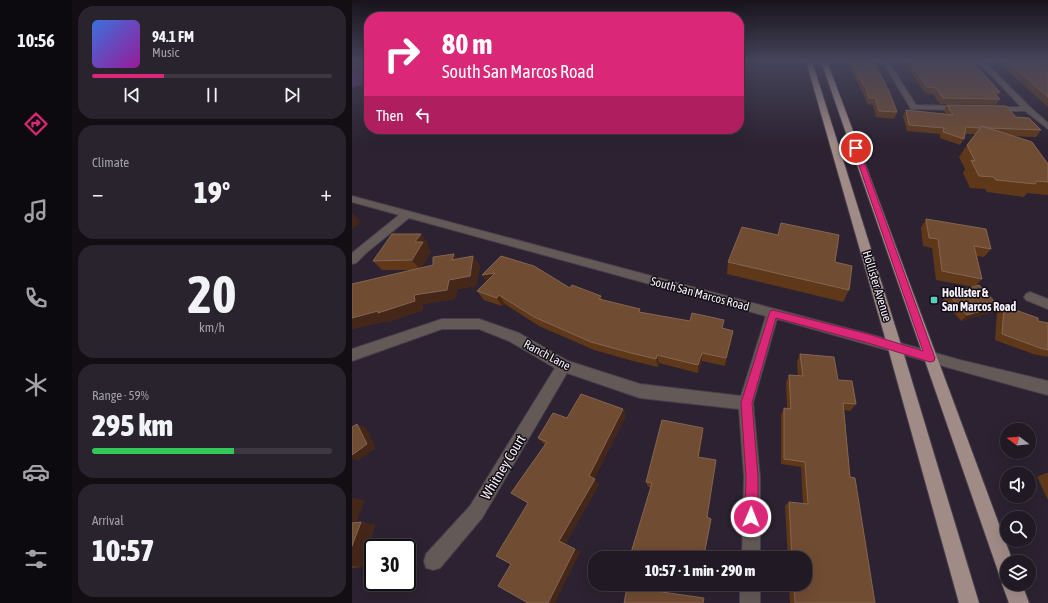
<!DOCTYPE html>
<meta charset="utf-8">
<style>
:root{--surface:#211a25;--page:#29232d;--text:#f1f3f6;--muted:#a2a1a7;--line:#3e3842;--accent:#db2777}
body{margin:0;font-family:"Asap Condensed",sans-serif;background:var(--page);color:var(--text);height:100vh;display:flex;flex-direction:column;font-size:15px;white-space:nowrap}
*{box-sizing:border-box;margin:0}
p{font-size:13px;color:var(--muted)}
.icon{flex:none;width:22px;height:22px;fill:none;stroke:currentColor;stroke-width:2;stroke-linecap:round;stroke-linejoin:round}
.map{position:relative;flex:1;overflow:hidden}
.panel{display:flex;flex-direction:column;gap:6px;padding:6px;background:#120e14;width:280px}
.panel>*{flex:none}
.top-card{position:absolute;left:12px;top:12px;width:380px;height:122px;border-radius:16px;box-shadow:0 4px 16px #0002,0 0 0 1px var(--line);background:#db2777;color:#fff;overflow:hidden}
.needle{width:26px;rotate:286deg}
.tools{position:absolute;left:648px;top:423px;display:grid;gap:8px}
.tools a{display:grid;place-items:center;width:36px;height:36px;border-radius:50%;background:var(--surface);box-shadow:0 4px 16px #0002,0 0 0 1px var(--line);font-size:20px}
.speed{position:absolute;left:12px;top:539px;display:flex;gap:8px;font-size:20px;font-weight:700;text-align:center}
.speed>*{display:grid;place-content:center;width:52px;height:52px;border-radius:50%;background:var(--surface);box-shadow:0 4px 16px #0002,0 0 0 1px var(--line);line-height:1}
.speed .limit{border:2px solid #111;border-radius:6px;background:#fff;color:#111}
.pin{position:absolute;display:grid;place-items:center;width:34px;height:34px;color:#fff;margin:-17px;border:2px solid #fff;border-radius:50%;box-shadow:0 1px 4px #0007}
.me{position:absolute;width:44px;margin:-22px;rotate:1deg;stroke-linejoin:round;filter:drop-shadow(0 0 3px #0008)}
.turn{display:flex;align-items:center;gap:14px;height:84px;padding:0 12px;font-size:18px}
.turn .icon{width:52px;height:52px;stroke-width:2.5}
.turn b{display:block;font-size:28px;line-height:34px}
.then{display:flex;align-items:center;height:38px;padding:0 12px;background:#0003;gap:8px;font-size:15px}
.big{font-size:30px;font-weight:800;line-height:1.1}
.panel .widget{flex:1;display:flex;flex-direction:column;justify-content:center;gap:6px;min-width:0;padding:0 14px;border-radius:16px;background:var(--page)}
.panel .dial{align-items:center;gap:0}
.dial b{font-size:52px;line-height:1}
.song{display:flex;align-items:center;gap:12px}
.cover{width:48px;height:48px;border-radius:6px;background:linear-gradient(135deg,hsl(220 70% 55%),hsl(300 70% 35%))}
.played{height:4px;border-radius:2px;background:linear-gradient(90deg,var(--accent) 30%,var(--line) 30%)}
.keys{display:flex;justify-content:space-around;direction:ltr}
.heat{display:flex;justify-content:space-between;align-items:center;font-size:22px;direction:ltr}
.charge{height:6px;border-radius:3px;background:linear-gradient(90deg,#34c759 59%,var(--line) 0)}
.trip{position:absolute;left:236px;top:551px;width:224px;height:40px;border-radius:16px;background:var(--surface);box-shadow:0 4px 16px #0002,0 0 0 1px var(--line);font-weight:800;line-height:40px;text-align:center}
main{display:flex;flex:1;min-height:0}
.tabs{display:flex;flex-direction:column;width:72px;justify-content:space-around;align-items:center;background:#0d0a0f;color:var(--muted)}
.tabs .icon{width:28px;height:28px}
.tabs .on{color:var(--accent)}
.tabs b{font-size:18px;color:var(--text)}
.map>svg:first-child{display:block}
</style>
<main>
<nav class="tabs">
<b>10:56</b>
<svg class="icon on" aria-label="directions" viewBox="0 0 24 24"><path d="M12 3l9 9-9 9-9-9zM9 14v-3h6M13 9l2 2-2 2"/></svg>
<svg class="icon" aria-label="music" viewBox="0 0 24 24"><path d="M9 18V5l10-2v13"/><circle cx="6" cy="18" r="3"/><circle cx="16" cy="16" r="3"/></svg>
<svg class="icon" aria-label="phone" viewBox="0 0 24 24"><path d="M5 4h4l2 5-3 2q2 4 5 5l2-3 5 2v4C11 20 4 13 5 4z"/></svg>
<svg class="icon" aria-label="climate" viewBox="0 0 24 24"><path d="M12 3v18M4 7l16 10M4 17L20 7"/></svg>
<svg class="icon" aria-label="car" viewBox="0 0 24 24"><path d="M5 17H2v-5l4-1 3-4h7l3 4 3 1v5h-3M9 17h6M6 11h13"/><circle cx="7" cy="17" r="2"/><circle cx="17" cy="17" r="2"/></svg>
<svg class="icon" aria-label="filters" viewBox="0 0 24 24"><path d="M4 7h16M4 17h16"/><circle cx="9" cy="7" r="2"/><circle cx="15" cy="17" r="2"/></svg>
</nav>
<section class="panel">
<div class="widget">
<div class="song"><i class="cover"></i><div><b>94.1 FM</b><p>Music</p></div></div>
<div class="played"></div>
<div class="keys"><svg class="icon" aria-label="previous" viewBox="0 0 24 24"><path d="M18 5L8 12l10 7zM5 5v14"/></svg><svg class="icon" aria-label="pause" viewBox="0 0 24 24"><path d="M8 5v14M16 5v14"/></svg><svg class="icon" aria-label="next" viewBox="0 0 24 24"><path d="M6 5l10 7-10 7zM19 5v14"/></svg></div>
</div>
<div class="widget"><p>Climate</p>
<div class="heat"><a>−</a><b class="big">19°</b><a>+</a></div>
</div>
<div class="widget dial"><b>20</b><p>km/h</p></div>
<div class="widget"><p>Range · 59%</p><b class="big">295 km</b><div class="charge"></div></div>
<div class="widget"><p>Arrival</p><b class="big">10:57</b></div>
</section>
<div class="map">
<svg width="696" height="603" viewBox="0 0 696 603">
<rect width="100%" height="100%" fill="#2c2231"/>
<path fill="#542d67" d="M0,61H17V82L0,88Z"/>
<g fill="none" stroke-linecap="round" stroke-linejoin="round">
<defs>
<path id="minor" d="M530,61H536L564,105L610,106L614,108L610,110L559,109Z
M626,61H632L678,107L696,123V129L673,111H638L637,109L641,107H669Z
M0,196L517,334L608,360L696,381V395C605,371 516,344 425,319L401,403L408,477V558H390L392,477L387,409L288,398L215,373L130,518L88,568L81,570L74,568L72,561L74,554L118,506L203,368L157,341L127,329H90L0,361V349L90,319H127L167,333L216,361L288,384L389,396L414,316L57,218L14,253L4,263L0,264V253L47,215L0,202Z
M678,292L696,299V309L674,300L672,297L674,294Z
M388,584H408V603H388Z"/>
<path id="major" d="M454,61H460L550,348L627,603H607L536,348Z
M469,61H475L661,562H655V584H670L677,603H657L650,584L652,579L648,578L646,571Z"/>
</defs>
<use href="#minor" stroke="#483f4d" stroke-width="2"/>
<use href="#major" stroke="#483f4d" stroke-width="2"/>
<use href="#minor" fill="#635957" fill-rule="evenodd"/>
<use href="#major" fill="#a08b87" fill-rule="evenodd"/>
</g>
<path fill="#5f381a" d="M495,61H521L545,112L542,119L524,117L521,105L515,104L511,92H510Z
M551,61H619L648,92L645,97L648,99L644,105L588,104L581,94L573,93Z
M645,61H696V107Z
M595,105L664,117L689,130L684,137L660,136L695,163L696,162V195L675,193L672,197L635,192L633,189L618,188L611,173L613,169L607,157L615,145L623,134H613L612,139L608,145L588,138V134L555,131L551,116L554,110L594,114L592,111Z
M574,219L639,249L632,257L625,256L630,279L623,286L641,312L609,321L591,300L596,294L622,287L584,280L580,248L571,246L569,228Z
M76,243L75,246L79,252L69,268L81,265L102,254L105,259L128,266L124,286L105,289L103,299L71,304V310L36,322L34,321L0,329V284L61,270H30L21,261Z
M376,262H483L497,290L491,302L375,274Z
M130,275L218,288L249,296L250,300L289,312L371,329L380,339L373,366L350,361L346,373L307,363L306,367L281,361L242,350L187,326L153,304L150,306L132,300L125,291L135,281Z
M652,306L686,321L696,323V357L681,354L643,340L645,313Z
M448,354L486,380L504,404L498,411L492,410L498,477L523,603H438L437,584H453V558H436L433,506L437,502L451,504L449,467L429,464V415L432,408L435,409L434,383L437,375L446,376L445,362Z
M271,409L274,416L242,479L247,484L213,544L228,552L159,564L193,445L186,438L215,418Z
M351,435L347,457L355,517L359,519L352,557L335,552L334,558H281L278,556L299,487H296L294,482Z
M694,473H696V500L685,477Z
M0,498L12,501L4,522H9L23,525L10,567L0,568Z"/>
<path fill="#442719" d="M0,214H1L9,222L0,229Z
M69,234L76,243L75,246L79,252L68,270L60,260L63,242Z
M102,254L109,264L100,260Z
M121,256L128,266L124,286L105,289L103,299L71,304V310L36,322L34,321L0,329V318L62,295L97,280Z
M143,273L136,284L130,275Z
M147,295L153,304L150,306L145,298Z
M647,306L641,312L609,321L615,315Z
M381,331L380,339L373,366L374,358Z
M350,353V361L346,373V365Z
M305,355L307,363L306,367L304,359Z
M271,409L274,416L241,481L237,476Z
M5,424L14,428L24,448L6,461L0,459V455Z
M351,428V435L346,462V457Z
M243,479L247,484L213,544L228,552L203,603H196L207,541Z
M0,498L12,501L2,528H0Z
M9,522L23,525L10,567L0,566V546Z"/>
<path fill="#704c32" stroke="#856551" d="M499,61H521L537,91L545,112L527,111L523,98H517L513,86H512Z
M557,61H619L622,64L648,92H641L648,99L591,98L584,88L575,87Z
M655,61H696V97Z
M595,105L654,106L664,117L677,118L689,130L636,128L630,126L628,128L614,127L612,139L591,132L592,128L557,125L554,110L601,115Z
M630,126L680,142L696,164V182L685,181L683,184L644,180L642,177L627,176L619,160L623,161L615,145Z
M574,219L634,229L639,249L622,246L630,279L590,271L586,239L577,238Z
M429,223L487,235L483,262L500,266L497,290L376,262L390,227L426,235Z
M40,234H69L63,242H71L60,260L21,261Z
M102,254L100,260L121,256L118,276L97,280L95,290L62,295L63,301L26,313V311L0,318V284L81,265V257Z
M149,256L182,266L218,288L220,285L249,296L247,299L288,309L287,312L338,321L340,313L372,320L370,328L381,331L374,358L350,353L346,365L305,355L304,359L279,353L239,342L182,317L147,295L145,298L125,291L143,273L130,275Z
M627,285L647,306L615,315L596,294Z
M652,306L686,318V321L696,323V350L688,348L650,334Z
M448,354L482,357L486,380L500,381L504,404L491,403L498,477L503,478L523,603H443L442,584H453V558H440L437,502L456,504L453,462L432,459V408L439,409L437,375L451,376Z
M229,394L271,409L237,476L243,479L207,541L223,549L196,603H176L146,586L159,564L144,556L176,503L159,493L195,442L186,438L201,413L215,418Z
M310,420L351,428L346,457L364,460L355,517L359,519L352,555L335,550L333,558H284L278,556L300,483L294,482Z
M5,424L15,444L0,455V427Z
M9,522L0,546V523Z
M275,587L352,598L351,603H272Z"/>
<linearGradient id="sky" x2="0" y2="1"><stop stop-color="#18131b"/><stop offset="0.42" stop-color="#45445a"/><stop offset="1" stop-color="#45445a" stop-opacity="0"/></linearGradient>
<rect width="696" height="145" fill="url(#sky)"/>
<path fill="#db2777" stroke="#8e194d" d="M502,146L507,148L583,358L582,361L578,362L516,343L424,318L400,403L406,477V517L404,522L399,524L395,522L393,517L394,477L389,403L418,311L421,310L516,334L571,351L501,148Z"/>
<rect fill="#59cebf" stroke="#120d14" stroke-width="1.5" x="578" y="296" width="8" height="8" rx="2"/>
<g text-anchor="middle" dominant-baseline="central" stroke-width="3" stroke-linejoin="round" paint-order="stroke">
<g font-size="12" fill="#f6f0fa" stroke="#120d14">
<text transform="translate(525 286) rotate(73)">Hollister Avenue</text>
<text transform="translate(348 294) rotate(15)">South San Marcos Road</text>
<text transform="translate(195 355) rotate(28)">Ranch Lane</text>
</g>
<g font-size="12" font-weight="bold" fill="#f6f0fa" stroke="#120d14" text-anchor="start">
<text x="590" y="293">Hollister &amp;<tspan x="590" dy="14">San Marcos Road</tspan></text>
</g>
<g font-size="14" fill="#f6f0fa" stroke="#120d14">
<text transform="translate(151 467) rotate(-59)">Whitney Court</text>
</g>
</g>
</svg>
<div class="tools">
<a><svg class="needle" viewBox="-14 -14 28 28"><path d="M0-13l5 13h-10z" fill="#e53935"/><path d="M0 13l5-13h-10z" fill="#a2a1a7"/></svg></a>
<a><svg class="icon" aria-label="sound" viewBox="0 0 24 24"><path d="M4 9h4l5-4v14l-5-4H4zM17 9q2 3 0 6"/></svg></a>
<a><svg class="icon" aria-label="search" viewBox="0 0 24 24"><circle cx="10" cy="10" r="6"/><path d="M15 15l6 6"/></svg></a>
<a><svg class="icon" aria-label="layers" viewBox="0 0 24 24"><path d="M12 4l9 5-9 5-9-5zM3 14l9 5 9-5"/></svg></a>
</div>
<div class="speed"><div class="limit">30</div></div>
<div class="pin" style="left:504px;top:148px;background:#d93025"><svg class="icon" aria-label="arrive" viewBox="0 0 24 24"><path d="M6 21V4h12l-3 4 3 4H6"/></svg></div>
<svg class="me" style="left:399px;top:517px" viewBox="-20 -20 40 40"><circle r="17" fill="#db2777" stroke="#fff" stroke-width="3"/><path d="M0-11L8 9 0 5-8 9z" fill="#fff"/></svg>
<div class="trip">10:57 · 1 min · 290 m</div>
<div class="top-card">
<div class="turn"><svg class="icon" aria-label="right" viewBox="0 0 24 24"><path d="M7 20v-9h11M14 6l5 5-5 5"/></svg><div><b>80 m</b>South San Marcos Road</div></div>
<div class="then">Then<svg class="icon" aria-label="left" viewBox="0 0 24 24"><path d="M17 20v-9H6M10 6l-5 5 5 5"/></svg></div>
</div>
</div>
</main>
